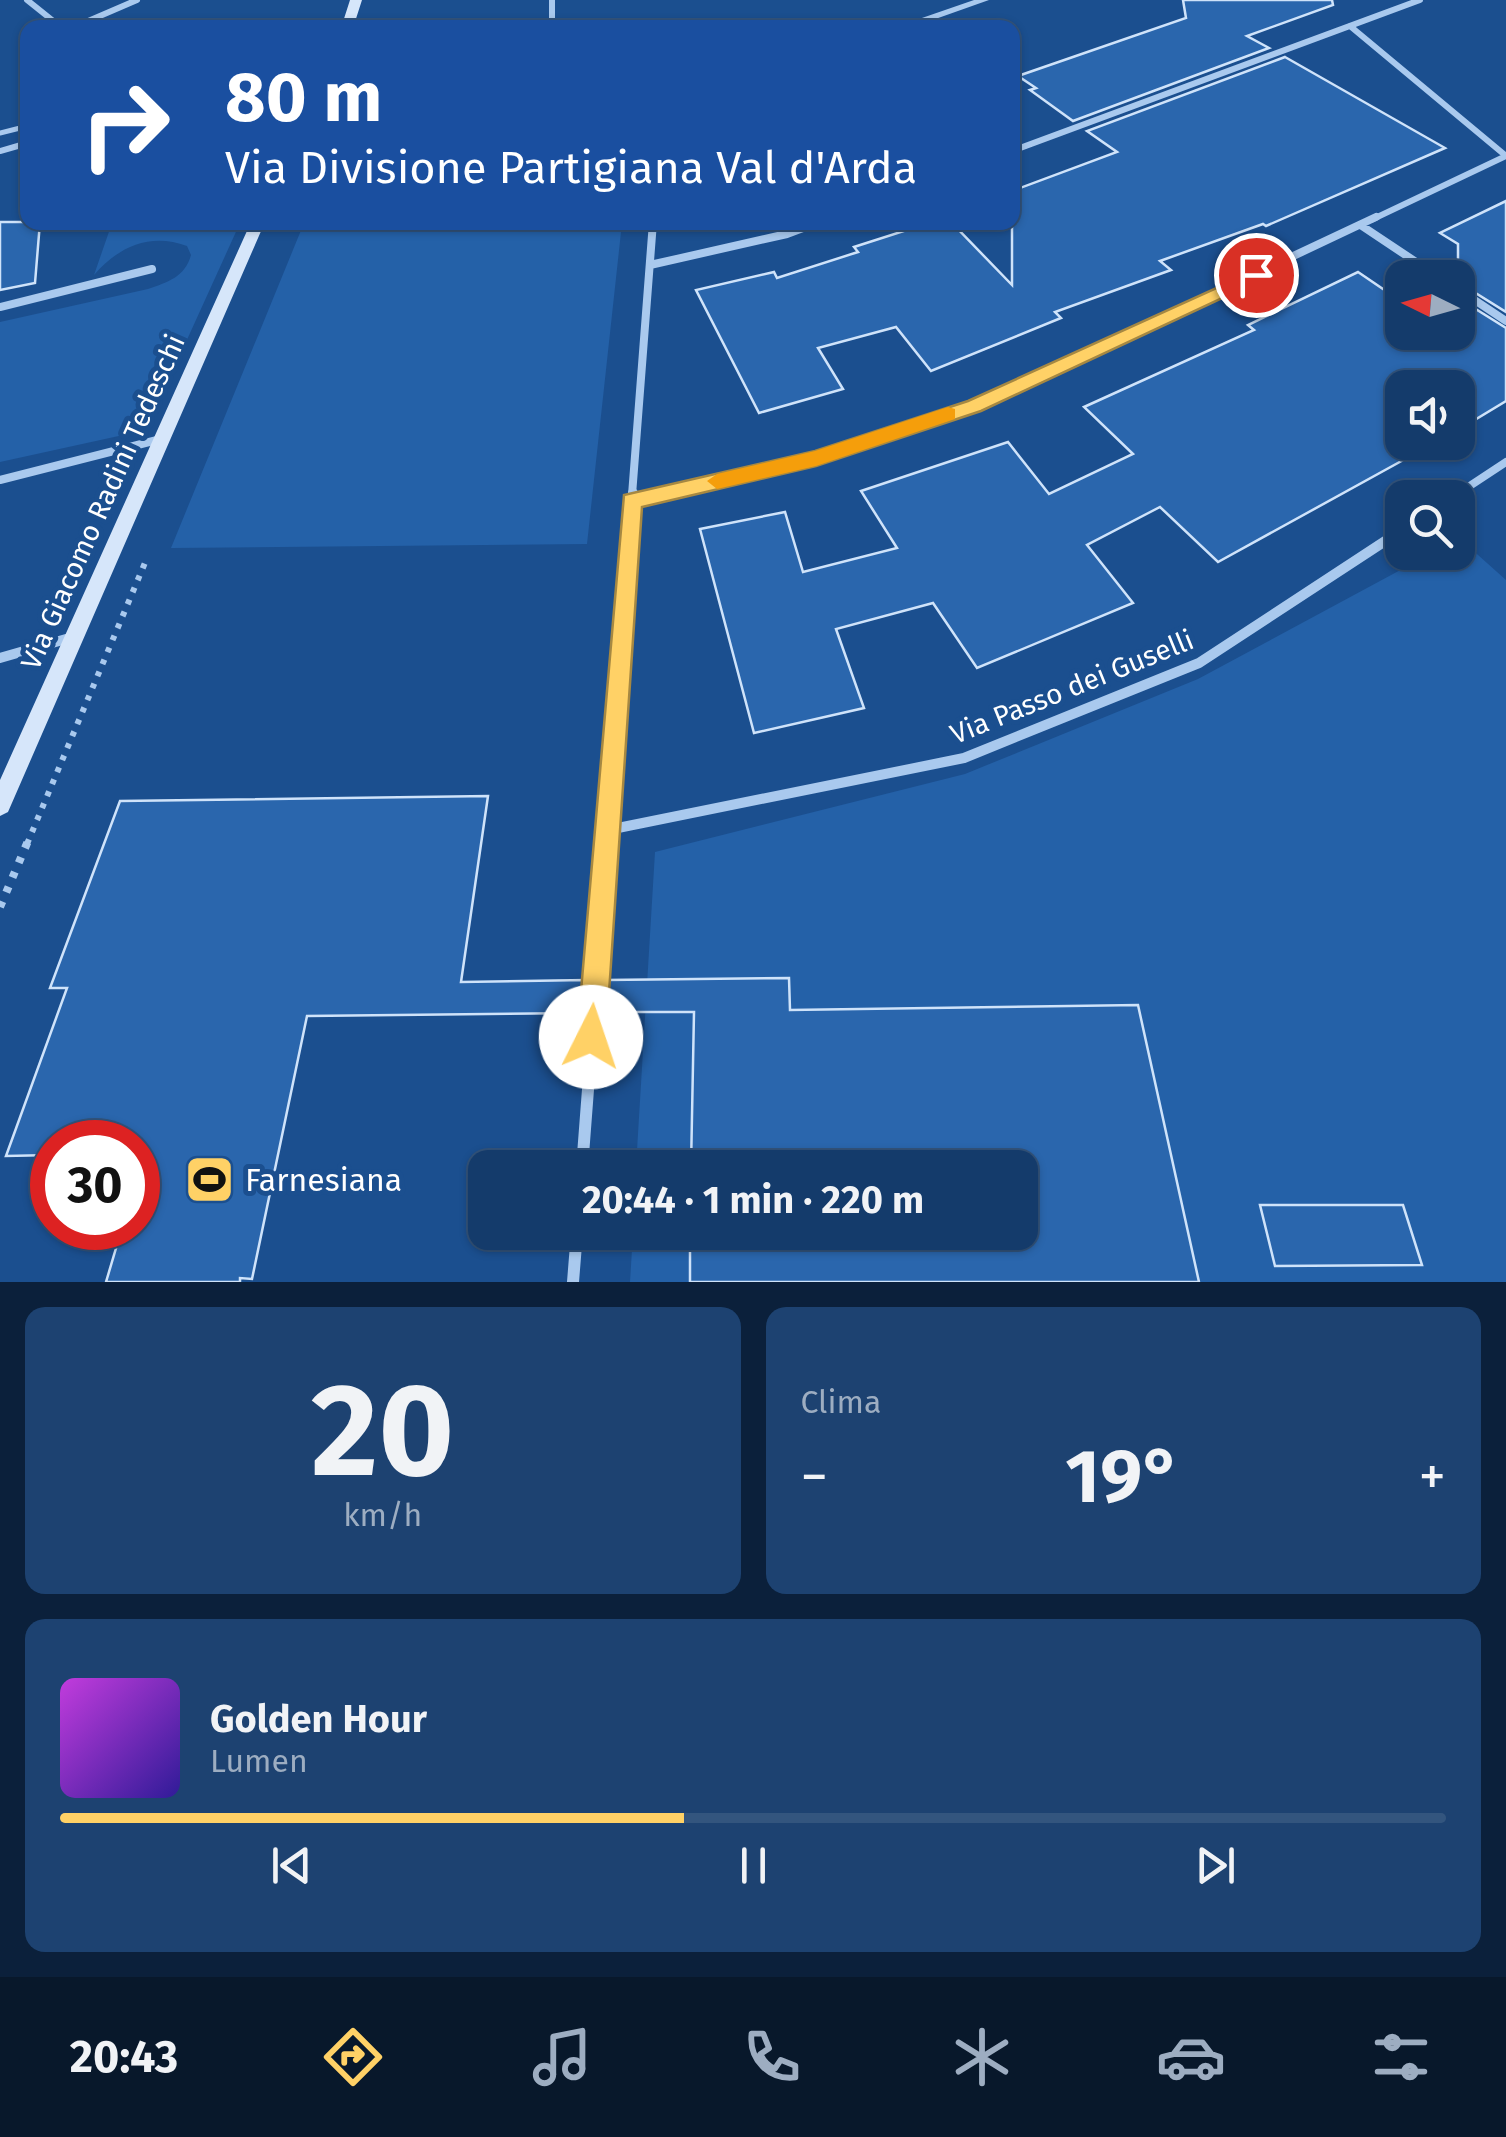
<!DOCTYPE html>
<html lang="it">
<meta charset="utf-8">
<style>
:root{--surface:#143b6b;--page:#1d4271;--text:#f1f3f6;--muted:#9dadc1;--line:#33557e;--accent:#ffd166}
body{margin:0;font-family:"Fira Sans",sans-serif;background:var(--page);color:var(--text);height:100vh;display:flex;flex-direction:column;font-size:38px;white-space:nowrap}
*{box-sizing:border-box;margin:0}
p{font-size:32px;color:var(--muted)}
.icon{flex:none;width:55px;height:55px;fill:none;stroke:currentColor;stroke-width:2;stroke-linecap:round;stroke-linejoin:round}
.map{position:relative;height:1282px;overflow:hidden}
.side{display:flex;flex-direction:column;gap:25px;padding:25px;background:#0b203b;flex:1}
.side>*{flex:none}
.hud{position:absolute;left:20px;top:20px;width:1000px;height:210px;border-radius:20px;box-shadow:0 2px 8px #0004,0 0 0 2px var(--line);background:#1a4fa0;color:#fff;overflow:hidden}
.needle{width:65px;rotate:275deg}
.controls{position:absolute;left:1385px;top:260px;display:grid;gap:20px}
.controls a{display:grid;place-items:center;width:90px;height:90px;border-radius:20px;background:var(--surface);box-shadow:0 2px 8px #0004,0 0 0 2px var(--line);font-size:50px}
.speed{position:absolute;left:30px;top:1120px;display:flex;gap:20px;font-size:50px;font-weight:700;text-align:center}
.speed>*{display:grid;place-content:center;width:130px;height:130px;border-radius:50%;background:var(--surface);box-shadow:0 2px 8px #0004,0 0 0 2px var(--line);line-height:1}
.speed .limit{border:15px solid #d22;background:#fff;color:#111}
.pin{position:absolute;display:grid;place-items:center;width:85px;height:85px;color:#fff;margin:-42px;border:5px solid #fff;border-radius:50%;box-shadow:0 2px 10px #0007}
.me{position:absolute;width:110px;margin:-55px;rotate:4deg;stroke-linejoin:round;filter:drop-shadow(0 0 8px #0008)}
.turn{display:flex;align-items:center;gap:35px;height:210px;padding:0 40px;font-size:45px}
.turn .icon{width:130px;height:130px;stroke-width:2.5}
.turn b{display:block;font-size:70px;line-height:85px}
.big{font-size:75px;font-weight:700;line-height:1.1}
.side .tile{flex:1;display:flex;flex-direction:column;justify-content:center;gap:15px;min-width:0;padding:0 35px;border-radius:20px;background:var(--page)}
.side .dial{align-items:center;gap:0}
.dial b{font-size:130px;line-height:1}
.song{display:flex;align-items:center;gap:30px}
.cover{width:120px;height:120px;border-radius:15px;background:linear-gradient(135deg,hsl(290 70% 55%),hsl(250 70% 35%))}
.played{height:10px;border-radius:5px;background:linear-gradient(90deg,var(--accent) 45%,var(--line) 45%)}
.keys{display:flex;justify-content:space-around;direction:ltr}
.heat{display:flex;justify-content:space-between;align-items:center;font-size:55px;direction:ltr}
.side .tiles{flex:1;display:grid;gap:25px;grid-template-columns:1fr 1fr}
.tile:last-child{grid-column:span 2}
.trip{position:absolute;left:468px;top:1150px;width:570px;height:100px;border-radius:20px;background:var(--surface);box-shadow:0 2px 8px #0004,0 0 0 2px var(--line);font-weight:700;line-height:100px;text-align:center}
.tab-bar{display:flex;height:160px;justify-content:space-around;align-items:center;background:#08182b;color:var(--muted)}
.tab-bar .icon{width:70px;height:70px}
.tab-bar .current{color:var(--accent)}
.tab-bar b{font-size:45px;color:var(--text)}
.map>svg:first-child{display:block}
</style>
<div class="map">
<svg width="1506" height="1282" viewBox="0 0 1506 1282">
<rect width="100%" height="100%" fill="#1b4f8f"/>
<path fill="#2461a8" d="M112,223H240L146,430L0,462V322L148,289C168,282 185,277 191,255L187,246C150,232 118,247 94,275Z
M304,223H622L587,544L171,548Z
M1459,538L1506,580V1282H630L633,1233L1020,1232V1168L636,1167L655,852L965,774L1198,679L1432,553L1458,552Z"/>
<path fill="#2a66ad" stroke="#cfe3fa" stroke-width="2.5" d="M1183,0H1332L1333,5L1247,36L1269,48L1073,121L1030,90L1036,88L1018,76L1186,18Z
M1285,57L1445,148L1266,226L1263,224L1160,261L1171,270L1055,312L1061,318L931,371L896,327L818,348L843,389L759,413L696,290L774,272L777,278L858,252L854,247L904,231L895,222H951L1012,285V191L1117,152L1087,131Z
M1506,201V312L1458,282V244L1440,233Z
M0,222H40L35,283L0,290Z
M1358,272L1402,302V332H1458V298L1506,328V401L1458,430V388H1402V442H1436L1218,562L1160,507L1087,545L1133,603L977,668L933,603L836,629L864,708L754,733L700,529L785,512L803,572L897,548L861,491L1008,442L1049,494L1133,454L1084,407L1254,330L1248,325Z
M488,796L461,982L586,980L584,1013L307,1016L252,1279L240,1278V1282H106L122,1228H138V1142H52V1155L6,1156L67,988H50L120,801Z
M789,978L790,1010L1138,1005L1199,1282H690V1232H1020V1168H691L694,1012H604L606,980Z
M1260,1205H1403L1422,1265L1275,1266Z"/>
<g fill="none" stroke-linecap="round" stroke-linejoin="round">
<path stroke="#a9c9ee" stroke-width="6" stroke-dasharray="5 8" stroke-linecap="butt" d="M27,844L147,558"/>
<path stroke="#a9c9ee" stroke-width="8" stroke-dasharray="6 10" stroke-linecap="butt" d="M0,907L28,841"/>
<path stroke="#a9c9ee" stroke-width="5" d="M0,133L28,126"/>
<path stroke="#a9c9ee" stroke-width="6" d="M27,0L62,28
M552,0V28
M1350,26L1506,156L1371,220
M72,28L137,0
M0,151L28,143
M1012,151L1420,0"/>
<path stroke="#a9c9ee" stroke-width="8" d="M1362,226L1440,278
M650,265L787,234L819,222
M1458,289L1506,321
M0,307L152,269
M0,480L161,439
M632,495L653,222
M656,495L816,458L975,406L1376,217
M1456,495L1506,462"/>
<path stroke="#a9c9ee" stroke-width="10" d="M1452,498L1460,493
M632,501L666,493
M0,658L73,637
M608,830L964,758L1199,663L1402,530
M606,844L633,493"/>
<path stroke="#a9c9ee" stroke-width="12" d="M582,1168L607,841
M573,1282L577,1232"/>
<path fill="#a9c9ee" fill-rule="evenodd" d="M974,0H989L910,28H893Z"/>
<path fill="#d6e6fa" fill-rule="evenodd" d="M350,0H362L353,28H341Z
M251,222H265L8,812L0,816V780Z"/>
</g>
<path fill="#ffd166" stroke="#a68842" stroke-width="2.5" d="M1256,270L1263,271V279L981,411L816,466L642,507L606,1037L601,1047L591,1052L581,1047L577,1037L624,495L815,451L968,401Z"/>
<path fill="#f59e0b" d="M948,407L955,409V419L816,466L717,489L707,481L717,474L815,451Z"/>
<defs>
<symbol id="stadium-square" viewBox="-11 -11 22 22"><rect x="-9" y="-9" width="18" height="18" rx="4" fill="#ffd166" stroke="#1b4f8f"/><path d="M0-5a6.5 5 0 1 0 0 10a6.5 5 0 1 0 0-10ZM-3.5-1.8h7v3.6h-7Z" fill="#111"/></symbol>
</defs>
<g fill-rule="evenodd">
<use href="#stadium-square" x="182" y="1152" width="55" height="55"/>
</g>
<g text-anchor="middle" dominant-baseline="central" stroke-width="10" stroke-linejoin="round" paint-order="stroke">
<g font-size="28" fill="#fff" stroke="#1b4f8f">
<text transform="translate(103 502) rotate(-66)">Via Giacomo Radini Tedeschi</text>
<text transform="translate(1072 687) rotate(-22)">Via Passo dei Guselli</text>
</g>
<g font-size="32" fill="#fff" stroke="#1b4f8f" text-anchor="start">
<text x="245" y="1180">Farnesiana</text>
</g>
</g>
</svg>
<div class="controls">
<a><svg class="needle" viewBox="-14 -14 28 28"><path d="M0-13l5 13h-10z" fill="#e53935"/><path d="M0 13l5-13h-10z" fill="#9dadc1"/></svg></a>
<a><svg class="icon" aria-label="sound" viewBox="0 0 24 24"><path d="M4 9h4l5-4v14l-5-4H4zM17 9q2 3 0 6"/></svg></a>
<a><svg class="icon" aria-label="search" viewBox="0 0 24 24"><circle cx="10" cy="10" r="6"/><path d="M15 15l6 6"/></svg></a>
</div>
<div class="speed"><div class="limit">30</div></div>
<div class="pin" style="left:1256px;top:275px;background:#d93025"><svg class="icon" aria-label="arrive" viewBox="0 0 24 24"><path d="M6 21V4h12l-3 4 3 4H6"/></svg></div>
<svg class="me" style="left:591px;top:1037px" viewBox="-20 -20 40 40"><circle r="19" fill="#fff"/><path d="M0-13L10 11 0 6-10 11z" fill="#ffd166"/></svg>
<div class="trip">20:44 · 1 min · 220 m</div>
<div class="hud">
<div class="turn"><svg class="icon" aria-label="right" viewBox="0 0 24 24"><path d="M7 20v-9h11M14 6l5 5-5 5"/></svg><div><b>80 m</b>Via Divisione Partigiana Val d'Arda</div></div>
</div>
</div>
<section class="side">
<div class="tiles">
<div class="tile dial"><b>20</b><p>km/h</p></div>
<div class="tile"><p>Clima</p>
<div class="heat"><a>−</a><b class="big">19°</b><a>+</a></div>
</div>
<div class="tile">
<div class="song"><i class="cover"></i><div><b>Golden Hour</b><p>Lumen</p></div></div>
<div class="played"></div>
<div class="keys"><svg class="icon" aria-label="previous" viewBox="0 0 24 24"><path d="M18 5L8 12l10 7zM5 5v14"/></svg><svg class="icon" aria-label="pause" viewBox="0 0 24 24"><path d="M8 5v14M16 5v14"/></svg><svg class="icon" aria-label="next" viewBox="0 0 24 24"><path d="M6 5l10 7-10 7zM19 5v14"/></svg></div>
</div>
</div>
</section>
<nav class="tab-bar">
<b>20:43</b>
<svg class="icon current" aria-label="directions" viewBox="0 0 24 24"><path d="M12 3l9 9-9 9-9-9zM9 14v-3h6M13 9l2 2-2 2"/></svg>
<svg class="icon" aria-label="music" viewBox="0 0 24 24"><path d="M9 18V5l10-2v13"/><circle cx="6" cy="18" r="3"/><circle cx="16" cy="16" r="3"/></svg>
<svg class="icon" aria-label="phone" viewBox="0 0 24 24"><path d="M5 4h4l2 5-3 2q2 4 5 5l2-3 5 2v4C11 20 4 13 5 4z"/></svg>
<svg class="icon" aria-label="climate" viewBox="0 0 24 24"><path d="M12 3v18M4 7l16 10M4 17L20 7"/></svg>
<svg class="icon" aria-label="car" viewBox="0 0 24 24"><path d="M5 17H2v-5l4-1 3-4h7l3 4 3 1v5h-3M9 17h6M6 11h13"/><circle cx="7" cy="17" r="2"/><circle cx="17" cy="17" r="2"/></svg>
<svg class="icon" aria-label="filters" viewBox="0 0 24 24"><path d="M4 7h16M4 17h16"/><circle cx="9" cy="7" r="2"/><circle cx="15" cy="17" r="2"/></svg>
</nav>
